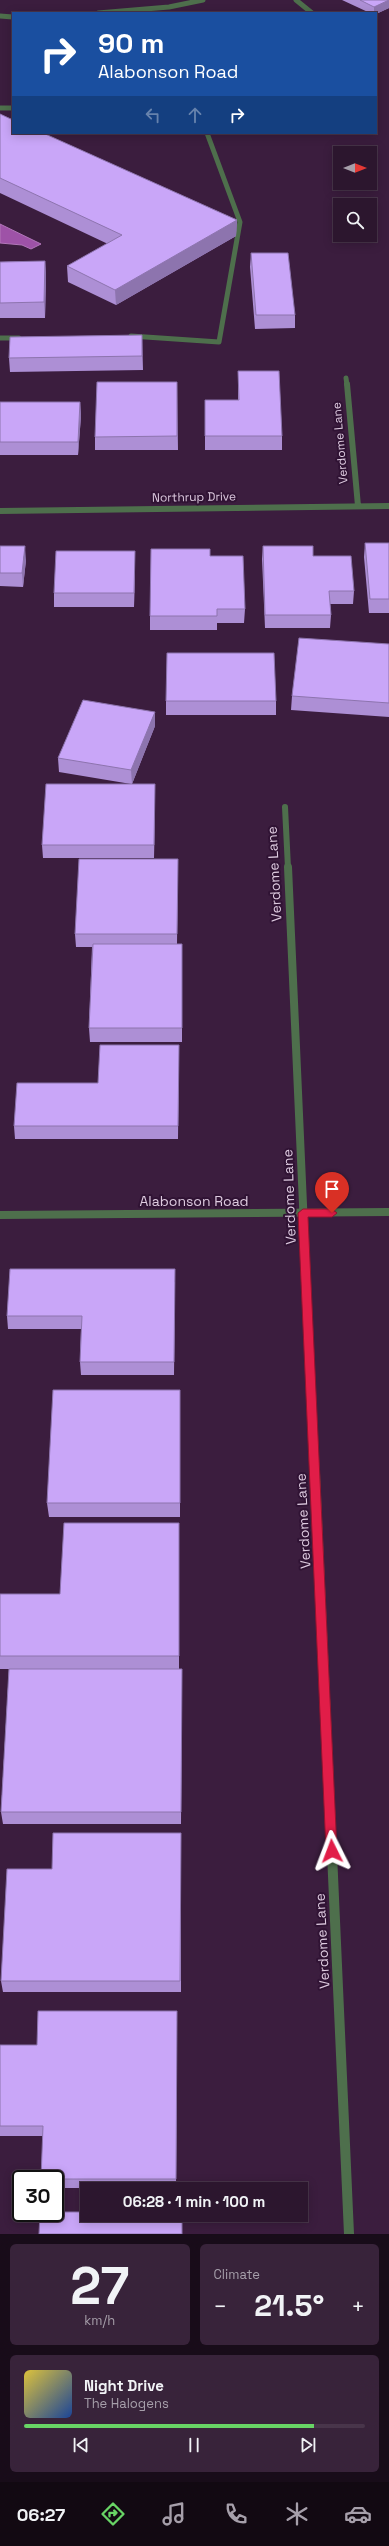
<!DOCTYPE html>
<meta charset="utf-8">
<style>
:root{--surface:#2c162e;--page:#38233a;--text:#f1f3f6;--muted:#a69faa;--line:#48354a;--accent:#68d465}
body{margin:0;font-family:"Space Grotesk",sans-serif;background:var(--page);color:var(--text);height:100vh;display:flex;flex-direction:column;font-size:15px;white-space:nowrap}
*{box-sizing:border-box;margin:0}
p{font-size:13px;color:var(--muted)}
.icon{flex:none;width:22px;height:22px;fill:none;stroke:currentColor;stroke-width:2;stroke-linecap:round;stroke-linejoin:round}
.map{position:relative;height:2234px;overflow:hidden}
.panel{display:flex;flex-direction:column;gap:10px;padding:10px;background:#180c19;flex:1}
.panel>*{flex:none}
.guide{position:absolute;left:12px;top:12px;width:365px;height:122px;border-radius:0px;box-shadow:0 2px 10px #0003,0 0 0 1px var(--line);background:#1a4fa0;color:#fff;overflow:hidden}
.needle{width:26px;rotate:90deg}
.buttons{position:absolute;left:333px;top:146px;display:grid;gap:8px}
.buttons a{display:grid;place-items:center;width:44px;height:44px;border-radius:0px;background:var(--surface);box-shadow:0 2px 10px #0003,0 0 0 1px var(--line);font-size:20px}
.speed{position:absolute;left:12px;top:2170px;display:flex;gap:8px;font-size:20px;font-weight:700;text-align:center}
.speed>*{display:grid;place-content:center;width:52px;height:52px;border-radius:50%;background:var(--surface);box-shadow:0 2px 10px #0003,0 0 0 1px var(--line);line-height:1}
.speed .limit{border:2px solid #111;border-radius:6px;background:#fff;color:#111}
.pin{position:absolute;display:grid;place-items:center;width:34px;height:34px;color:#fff;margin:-41px -17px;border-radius:50% 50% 50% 0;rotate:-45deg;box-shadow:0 0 4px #0007}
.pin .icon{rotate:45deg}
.me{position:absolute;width:44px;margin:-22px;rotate:357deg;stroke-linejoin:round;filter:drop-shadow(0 0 3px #0008)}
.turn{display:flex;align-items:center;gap:14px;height:84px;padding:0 20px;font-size:18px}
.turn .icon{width:52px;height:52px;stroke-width:2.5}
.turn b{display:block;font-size:28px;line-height:34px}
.lanes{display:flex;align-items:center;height:38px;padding:0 20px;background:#0003;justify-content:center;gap:20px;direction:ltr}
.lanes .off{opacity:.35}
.big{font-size:30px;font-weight:800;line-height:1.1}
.panel .tile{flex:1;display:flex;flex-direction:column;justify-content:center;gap:6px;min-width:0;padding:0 14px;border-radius:6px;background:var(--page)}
.panel .dial{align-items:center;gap:0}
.dial b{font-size:52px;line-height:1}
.song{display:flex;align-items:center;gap:12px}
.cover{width:48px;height:48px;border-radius:6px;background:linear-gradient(135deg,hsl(50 70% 55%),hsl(220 70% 35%))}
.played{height:4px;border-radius:2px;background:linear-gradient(90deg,var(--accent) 85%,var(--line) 85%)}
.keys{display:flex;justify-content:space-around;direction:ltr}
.heat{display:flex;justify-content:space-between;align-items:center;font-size:22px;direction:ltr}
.panel .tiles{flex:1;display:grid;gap:10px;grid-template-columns:1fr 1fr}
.tile:last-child{grid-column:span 2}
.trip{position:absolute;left:80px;top:2182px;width:228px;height:40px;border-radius:0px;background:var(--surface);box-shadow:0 2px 10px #0003,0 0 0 1px var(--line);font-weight:800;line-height:40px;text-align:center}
.tab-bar{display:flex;height:64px;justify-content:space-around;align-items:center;background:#120912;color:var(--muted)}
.tab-bar .icon{width:28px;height:28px}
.tab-bar .selected{color:var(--accent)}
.tab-bar b{font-size:18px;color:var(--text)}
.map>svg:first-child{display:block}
</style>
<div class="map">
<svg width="389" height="2234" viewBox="0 0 389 2234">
<rect width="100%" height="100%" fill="#3b1d3e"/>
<path fill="#9e52a7" stroke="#b176b8" d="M0,224L41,244L31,249L22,245L0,243Z"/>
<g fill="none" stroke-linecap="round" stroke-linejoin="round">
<path stroke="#4e6f4c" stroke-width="5" d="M296,0L312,13
M0,108H13
M131,336L219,342L240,222L207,133
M0,338H19"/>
<path stroke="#4e6f4c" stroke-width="5" d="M98,13L169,7L203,0
M0,16L13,17
M346,378L347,385"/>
<path stroke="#4e6f4c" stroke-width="6" d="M347,384L358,506
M0,511L389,506
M285,807L288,868"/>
<path stroke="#4e6f4c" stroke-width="8" d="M288,867L315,1474
M0,1215L389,1212"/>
<path stroke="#4e6f4c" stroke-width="10" d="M315,1473L349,2234"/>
</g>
<path fill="#ad8fd5" d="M342,0H389V8L376,14V13H370Z
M0,114L237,220L236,236L116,305L68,282L67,266L108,244L0,193Z
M251,253L295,315V328L255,329L250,267Z
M45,261L46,276L45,318H0V262Z
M142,335L143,370L10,372L9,358Z
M238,371L282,436V450H205V400H238Z
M177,382L178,450H95V437Z
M0,402H80L81,416L78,455H0Z
M365,543H389V613H369L364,557Z
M0,546L26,560L23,587L0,586Z
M263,546L313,556L354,591L353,604H330L331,615L330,628H265L262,559Z
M135,551V565L134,607H54V593Z
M210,556L245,609L244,623H217V630H150V616Z
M389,644V717L291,710L292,696Z
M166,701H276V715H166Z
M155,726L132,784H155L154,858H43L42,845L131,784L59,772L58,758Z
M178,859L177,944H182V1042H90L89,1028L92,947H76L75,934Z
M179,1045L178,1139H15L14,1126L98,1083Z
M175,1282L174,1375H81L80,1362L81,1329H8L7,1316Z
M180,1390V1517H49L47,1503Z
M179,1523V1669H182L181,1824H3L1,1812L9,1669H0V1594H60Z
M181,1833V1992H3L1,1981L52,1869Z
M177,2021L176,2188H55V2179L43,2136H0V2045H37Z"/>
<path fill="#8d74ae" d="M389,0V8L376,14V13H374V7Z
M237,220L236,236L116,305L115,290Z
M45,261L46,276L45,318L44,302Z
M80,402L81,416L78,455V442Z
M25,546L26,560L23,587L22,573Z
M135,551V565L134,607V593Z
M155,712V726L132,784L131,770Z
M155,784V798L154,858V845Z"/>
<path fill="#c9a6f8" stroke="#8d74ae" d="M360,0H389L374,7Z
M0,114L13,120V133H43L237,220L115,290L67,266L122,235L0,178Z
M251,253H288L295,315H256Z
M45,261L44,302L0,303V262Z
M142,335V356L9,358L10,337Z
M238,371H279L282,436H205V400H239Z
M97,382H177V436L95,437Z
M0,402H80L78,442H0Z
M365,543H389V599H370Z
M0,546H25L22,573H0Z
M263,546H313V556H351L354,591H329L331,615H265Z
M151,549H210V556H243L245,609H217V616H150Z
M56,551H135L134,593H54Z
M299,638L389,644V703L292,696Z
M167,653H274L276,701H166Z
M83,700L155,712L131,770L58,758Z
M46,784H155L154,845H42Z
M79,859H178L177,934H75Z
M93,944H182V1028H89Z
M100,1045H179L178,1126H14L17,1083H98Z
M10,1269H175L174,1362H80L82,1316H7Z
M53,1390H180V1503H47Z
M64,1523H179V1656H0V1594H60Z
M9,1669H182L181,1812H1Z
M53,1833H181L180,1981H1L7,1869H52Z
M38,2011H177L176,2179H41L43,2126H0V2045H37Z
M55,2212H87V2215H182V2234H39L40,2213H55Z"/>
<path fill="#e11d48" stroke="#92132f" d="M303,1209H332L337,1213L332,1217H308L337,1851L332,1857L326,1851L298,1213Z"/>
<g text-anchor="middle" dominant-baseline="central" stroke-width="4" stroke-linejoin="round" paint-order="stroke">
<g font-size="12" fill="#decbe0" stroke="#301334">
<text transform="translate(340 443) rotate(-95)">Verdome Lane</text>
<text transform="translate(194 497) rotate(-1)">Northrup Drive</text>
</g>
<g font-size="14" fill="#decbe0" stroke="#301334">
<text transform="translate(274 874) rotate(-93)">Verdome Lane</text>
<text transform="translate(289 1197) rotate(-92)">Verdome Lane</text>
<text x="194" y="1201">Alabonson Road</text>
<text transform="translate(303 1521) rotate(-93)">Verdome Lane</text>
<text transform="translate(322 1941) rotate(-93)">Verdome Lane</text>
</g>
</g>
</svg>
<div class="buttons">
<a><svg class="needle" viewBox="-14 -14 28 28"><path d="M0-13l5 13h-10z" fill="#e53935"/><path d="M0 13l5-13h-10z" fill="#a69faa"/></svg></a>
<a><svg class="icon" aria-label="search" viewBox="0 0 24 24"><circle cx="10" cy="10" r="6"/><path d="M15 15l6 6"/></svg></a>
</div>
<div class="speed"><div class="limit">30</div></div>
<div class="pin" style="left:332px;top:1213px;background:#d93025"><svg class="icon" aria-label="arrive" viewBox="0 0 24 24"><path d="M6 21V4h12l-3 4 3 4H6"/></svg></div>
<svg class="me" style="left:332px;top:1851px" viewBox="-20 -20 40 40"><path d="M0-17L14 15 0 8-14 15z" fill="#e11d48" stroke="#fff" stroke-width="4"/></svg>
<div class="trip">06:28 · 1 min · 100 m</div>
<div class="guide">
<div class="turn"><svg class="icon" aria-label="right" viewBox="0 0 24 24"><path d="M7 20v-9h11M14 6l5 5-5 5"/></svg><div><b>90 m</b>Alabonson Road</div></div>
<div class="lanes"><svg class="icon off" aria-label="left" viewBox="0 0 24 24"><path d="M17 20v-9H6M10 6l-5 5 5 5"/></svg><svg class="icon off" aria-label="ahead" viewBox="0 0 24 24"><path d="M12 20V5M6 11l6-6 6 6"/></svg><svg class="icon" aria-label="right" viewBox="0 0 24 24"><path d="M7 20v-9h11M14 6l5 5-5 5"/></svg></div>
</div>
</div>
<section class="panel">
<div class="tiles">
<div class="tile dial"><b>27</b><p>km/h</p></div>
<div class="tile"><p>Climate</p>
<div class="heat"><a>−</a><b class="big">21.5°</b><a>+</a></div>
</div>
<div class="tile">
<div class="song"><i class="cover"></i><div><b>Night Drive</b><p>The Halogens</p></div></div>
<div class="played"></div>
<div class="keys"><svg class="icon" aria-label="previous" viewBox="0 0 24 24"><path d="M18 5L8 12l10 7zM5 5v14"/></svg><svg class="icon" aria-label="pause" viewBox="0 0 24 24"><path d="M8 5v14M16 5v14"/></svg><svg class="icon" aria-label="next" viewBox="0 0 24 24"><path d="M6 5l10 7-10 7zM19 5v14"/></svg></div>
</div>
</div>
</section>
<nav class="tab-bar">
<b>06:27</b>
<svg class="icon selected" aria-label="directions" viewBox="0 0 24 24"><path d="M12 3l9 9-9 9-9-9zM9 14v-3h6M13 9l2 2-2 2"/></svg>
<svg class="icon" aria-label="music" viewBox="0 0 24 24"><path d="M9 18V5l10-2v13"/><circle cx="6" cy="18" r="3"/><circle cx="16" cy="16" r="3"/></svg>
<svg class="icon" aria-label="phone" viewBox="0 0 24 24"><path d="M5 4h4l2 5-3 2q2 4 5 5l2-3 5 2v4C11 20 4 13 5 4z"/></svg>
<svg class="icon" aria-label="climate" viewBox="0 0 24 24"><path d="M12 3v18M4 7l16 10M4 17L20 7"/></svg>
<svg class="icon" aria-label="car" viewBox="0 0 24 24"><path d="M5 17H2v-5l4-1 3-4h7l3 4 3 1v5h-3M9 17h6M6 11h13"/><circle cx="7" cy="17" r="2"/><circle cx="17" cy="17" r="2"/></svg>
</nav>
